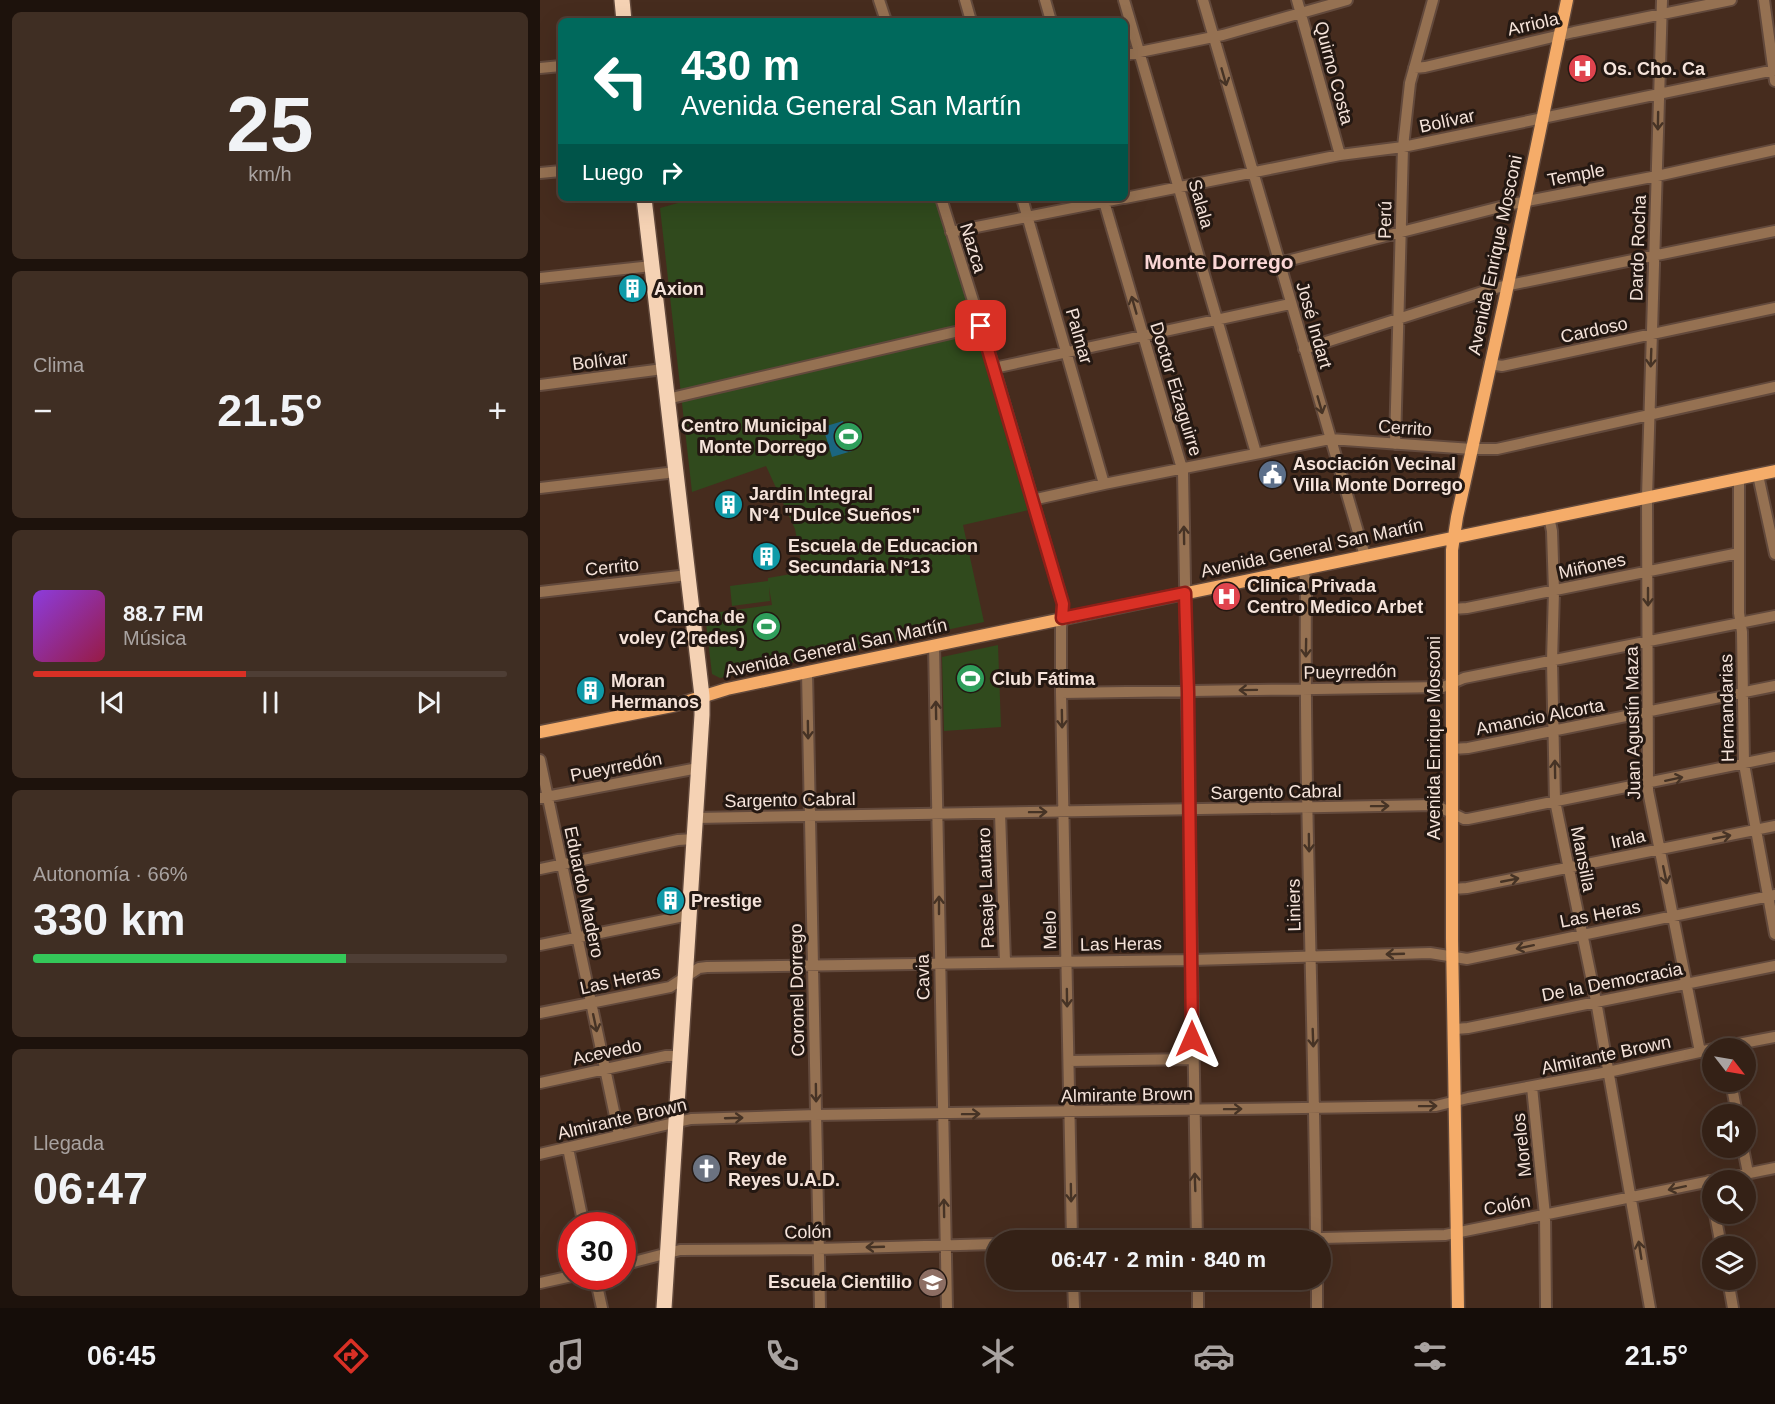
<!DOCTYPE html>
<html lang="es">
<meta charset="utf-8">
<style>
:root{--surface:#342116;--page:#3f2e23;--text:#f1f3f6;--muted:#a9a3a1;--line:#4e3e35;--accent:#d93025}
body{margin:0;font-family:Arial,sans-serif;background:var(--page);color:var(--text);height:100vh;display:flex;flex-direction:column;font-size:22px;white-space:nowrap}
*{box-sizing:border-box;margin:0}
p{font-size:20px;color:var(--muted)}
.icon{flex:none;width:33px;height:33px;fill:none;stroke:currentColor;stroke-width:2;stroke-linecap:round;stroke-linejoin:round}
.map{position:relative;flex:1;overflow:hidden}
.panel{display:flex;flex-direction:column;gap:12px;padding:12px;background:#1d120c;width:540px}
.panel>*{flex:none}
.banner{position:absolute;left:18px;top:18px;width:570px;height:183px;border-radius:9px;box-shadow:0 6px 24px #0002,0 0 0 2px var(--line);background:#00695c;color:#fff;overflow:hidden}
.needle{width:39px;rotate:121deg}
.tools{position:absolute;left:1162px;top:1038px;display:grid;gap:12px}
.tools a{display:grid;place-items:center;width:54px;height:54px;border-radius:50%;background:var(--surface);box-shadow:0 6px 24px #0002,0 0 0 2px var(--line);font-size:30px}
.speed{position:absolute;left:18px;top:1212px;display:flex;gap:12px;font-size:30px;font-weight:700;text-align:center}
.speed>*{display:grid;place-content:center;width:78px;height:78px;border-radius:50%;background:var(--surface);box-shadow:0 6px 24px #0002,0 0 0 2px var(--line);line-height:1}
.speed .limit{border:9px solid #d22;background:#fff;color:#111}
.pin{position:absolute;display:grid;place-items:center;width:51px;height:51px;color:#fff;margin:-26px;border-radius:12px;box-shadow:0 3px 9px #0006}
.me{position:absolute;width:66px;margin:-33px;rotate:0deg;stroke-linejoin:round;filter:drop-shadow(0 0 4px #0008)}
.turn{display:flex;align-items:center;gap:21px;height:126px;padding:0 24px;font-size:27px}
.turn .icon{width:78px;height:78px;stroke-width:2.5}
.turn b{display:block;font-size:42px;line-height:51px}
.then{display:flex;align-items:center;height:57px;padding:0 24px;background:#0003;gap:12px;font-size:22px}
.big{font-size:45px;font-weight:800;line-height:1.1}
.panel .widget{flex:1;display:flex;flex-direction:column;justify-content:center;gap:9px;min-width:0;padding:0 21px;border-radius:9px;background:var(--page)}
.panel .dial{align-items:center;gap:0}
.dial b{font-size:78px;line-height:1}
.song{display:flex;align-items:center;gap:18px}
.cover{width:72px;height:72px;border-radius:9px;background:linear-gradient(135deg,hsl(270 70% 55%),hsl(340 70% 35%))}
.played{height:6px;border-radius:3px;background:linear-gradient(90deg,var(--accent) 45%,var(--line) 45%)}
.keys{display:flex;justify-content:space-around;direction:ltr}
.heat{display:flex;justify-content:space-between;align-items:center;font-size:33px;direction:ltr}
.charge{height:9px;border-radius:4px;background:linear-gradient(90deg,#34c759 66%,var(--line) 0)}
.trip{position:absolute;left:446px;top:1230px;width:345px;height:60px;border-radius:30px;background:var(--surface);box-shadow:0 6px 24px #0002,0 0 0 2px var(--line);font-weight:800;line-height:60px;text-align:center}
.menu{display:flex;height:96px;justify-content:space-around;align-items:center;background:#150d09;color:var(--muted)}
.menu .icon{width:42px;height:42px}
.menu .on{color:var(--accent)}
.menu b{font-size:27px;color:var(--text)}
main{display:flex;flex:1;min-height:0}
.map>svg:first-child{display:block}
</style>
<main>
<section class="panel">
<div class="widget dial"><b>25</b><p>km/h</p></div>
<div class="widget"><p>Clima</p>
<div class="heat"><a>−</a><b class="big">21.5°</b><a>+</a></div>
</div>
<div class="widget">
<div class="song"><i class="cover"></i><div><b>88.7 FM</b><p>Música</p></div></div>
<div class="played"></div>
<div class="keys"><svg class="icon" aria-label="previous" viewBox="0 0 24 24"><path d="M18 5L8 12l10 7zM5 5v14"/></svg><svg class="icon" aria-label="pause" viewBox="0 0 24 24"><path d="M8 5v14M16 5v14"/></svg><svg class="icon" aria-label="next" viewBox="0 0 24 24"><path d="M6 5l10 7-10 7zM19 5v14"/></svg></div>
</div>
<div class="widget"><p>Autonomía · 66%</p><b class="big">330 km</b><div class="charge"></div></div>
<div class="widget"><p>Llegada</p><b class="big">06:47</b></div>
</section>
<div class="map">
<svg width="1235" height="1308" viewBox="0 0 1235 1308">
<rect width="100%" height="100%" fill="#462c1e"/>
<path fill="#304a1d" d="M156,198H398L493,509L423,525L444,622L180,678L172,674L165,614L232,605L229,587L230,601L192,606L190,586L228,581V578L263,572L255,529L226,466L152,492L120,208Z
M458,645L461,727L404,731L402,657Z"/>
<path fill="#1b6680" d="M303,421L312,451L292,457L283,427Z"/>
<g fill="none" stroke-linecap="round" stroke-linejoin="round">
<defs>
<path id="minor" d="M339,0L346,21
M425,0L431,21
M505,0L511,21
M584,0L716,453
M663,0L825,556
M757,0L800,155
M1122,0L1107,497L1108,791L1160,1052
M1224,0L1235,81
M585,55L683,35L807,0
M0,68L21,66
M874,68L885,67L1034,32L1191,0
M0,173L21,171
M401,198L454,368L523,604L521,628V693L532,1240
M482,198L564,484
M563,198L643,472L657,1240
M585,198L800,155L863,147L1235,70
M411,232L583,198
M739,263L972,204L1117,176L1235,150
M0,278L112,266
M764,349L955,288L1235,231
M950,364L962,366L1235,308
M454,368L750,304
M0,385L123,369
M127,399L441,326
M855,444L863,147L870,83L893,0
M1218,475L1235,554
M1199,478V613L1202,632L1204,764L1235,934
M0,488L136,472
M492,500L564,484L790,439L932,449H957L1235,387
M1009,517L1012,531L1014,591L1012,661L1015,801L1056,1001L1110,1308
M763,569L766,583C764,802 774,1022 776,1240
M0,592L148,575
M912,609L927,608L1199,553
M394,645L407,1308
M267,672L280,1308
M521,693L903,687L924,678L1235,616
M912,749L928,748L1235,686
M0,760L79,1135
M0,798L158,768
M460,813L465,962
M155,818L895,805L924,819H928L1235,757
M0,869L138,840L154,839
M912,889L927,888L1235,826
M0,945L149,915
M0,1013L130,987L159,968L167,967L652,960L890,953L927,959L1235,895
M915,1029L928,1028L1235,966
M1177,1048L1235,1037
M529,1061L653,1059
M1191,1082L1197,1114
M0,1083L126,1056H141
M992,1087L1005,1215L1006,1308
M28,1148L44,1226
M1203,1148L1208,1173
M0,1154L151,1119L276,1115L896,1106L928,1098L1068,1072L1173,1049
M1169,1181L1173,1204
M1175,1214L1181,1246
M702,1240L905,1235L1235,1168
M82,1265L140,1250L278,1249L456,1244
M55,1276L62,1308
M533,1280L534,1308
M658,1280V1308
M777,1280V1308
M1188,1280L1193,1308
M0,1283L32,1276"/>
<path id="major" d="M0,732L132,706L187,689L305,664L1235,471
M918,1308L912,939V550L917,517L965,299L1027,0"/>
<path id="highway" d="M82,0L84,21
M104,198L162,696V715L124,1308"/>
</defs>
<use href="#minor" stroke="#62493c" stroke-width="14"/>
<use href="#major" stroke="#62493c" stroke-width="15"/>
<use href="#highway" stroke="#62493c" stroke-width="18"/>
<use href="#minor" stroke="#957152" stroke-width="10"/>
<use href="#major" stroke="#f5ac69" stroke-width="12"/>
<use href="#highway" stroke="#f5d2b4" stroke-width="15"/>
</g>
<defs><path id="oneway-shaft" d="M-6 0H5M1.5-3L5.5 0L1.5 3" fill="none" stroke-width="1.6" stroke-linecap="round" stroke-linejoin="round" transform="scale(1.5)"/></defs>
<g stroke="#463325">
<use href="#oneway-shaft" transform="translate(684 77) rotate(74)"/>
<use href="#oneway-shaft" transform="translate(1118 121) rotate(91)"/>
<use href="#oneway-shaft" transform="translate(594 305) rotate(-106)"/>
<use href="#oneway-shaft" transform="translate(1111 358) rotate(92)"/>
<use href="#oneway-shaft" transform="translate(780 405) rotate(74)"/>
<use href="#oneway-shaft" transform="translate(644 535) rotate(-91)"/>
<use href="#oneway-shaft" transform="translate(1108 597) rotate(90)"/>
<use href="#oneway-shaft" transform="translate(766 648) rotate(91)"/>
<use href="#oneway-shaft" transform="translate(708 690) rotate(179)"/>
<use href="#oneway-shaft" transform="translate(396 710) rotate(-91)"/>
<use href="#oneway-shaft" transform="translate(522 719) rotate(89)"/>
<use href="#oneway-shaft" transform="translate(268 730) rotate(89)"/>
<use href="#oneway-shaft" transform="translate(1015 769) rotate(-91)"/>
<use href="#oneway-shaft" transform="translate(1134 779) rotate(-12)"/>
<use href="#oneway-shaft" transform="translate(840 806) rotate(-1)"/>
<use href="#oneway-shaft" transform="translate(498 812) rotate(-1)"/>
<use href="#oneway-shaft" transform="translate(1182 837) rotate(-11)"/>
<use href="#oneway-shaft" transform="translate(769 843) rotate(89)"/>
<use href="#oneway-shaft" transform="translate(1125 875) rotate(78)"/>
<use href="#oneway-shaft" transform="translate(970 880) rotate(-11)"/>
<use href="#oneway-shaft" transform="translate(399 905) rotate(-90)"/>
<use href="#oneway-shaft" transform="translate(985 947) rotate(168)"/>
<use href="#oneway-shaft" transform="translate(855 954) rotate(178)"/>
<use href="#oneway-shaft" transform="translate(527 998) rotate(89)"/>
<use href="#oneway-shaft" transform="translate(55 1023) rotate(78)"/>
<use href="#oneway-shaft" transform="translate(773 1038) rotate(88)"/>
<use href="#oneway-shaft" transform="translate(276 1093) rotate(89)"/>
<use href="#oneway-shaft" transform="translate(888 1106) rotate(-1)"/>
<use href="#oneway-shaft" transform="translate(693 1109) rotate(-1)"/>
<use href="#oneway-shaft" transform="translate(431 1114) rotate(-1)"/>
<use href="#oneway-shaft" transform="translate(194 1118) rotate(-2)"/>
<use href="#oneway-shaft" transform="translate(655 1182) rotate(-92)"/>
<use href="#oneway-shaft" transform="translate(1137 1188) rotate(168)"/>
<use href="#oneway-shaft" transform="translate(531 1193) rotate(89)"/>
<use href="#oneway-shaft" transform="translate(404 1208) rotate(-91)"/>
<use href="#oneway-shaft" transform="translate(335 1247) rotate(178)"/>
<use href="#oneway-shaft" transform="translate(1100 1250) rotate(-99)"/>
</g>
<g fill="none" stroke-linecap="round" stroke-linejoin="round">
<defs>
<path id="route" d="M441,326L523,604L522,618L645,593L648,692L652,1039"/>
</defs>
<use href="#route" stroke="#8d1f18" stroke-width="15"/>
<use href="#route" stroke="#d93025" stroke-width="10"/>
</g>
<defs>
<symbol id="hospital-disc" viewBox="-11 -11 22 22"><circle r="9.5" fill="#e0444e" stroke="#241812"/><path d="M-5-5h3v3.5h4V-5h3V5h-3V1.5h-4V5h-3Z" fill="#fff"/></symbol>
<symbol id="building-disc" viewBox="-11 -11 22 22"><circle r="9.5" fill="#0f9aa8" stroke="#241812"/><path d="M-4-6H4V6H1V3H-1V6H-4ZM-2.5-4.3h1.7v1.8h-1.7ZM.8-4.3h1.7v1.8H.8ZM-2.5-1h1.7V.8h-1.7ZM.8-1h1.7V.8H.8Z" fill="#fff"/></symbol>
<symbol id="stadium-disc" viewBox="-11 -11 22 22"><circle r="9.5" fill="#2e9e5b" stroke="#241812"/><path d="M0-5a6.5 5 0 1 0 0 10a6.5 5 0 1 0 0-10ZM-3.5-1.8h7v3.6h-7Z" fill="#fff"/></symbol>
<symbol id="civic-disc" viewBox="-11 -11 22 22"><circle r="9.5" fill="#5c6f8a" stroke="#241812"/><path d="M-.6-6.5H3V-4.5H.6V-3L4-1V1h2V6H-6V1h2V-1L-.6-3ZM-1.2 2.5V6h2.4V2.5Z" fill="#fff"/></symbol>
<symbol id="church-disc" viewBox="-11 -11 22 22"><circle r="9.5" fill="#6b7280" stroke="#241812"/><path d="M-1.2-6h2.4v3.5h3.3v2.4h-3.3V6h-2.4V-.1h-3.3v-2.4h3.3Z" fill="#fff"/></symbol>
<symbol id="school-disc" viewBox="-11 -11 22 22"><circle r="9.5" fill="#8d6e63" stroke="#241812"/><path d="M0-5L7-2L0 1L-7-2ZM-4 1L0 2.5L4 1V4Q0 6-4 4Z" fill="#fff"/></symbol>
</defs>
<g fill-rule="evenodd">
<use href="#hospital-disc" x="1026" y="52" width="33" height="33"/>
<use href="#building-disc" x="76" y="272" width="33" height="33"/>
<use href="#stadium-disc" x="292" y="420" width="33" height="33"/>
<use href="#civic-disc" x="716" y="458" width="33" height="33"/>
<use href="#building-disc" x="172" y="488" width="33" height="33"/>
<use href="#building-disc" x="210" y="540" width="33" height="33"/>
<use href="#hospital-disc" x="670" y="580" width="33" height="33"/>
<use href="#stadium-disc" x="210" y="610" width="33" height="33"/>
<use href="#stadium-disc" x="414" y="662" width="33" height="33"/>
<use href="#building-disc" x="34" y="674" width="33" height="33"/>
<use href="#building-disc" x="114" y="884" width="33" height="33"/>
<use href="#church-disc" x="150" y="1152" width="33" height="33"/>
<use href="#school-disc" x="376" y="1266" width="33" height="33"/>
</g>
<g text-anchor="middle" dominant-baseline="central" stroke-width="6" stroke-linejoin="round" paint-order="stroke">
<g font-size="18" fill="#f5e3da" stroke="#241812">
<text transform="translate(993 24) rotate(-13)">Arriola</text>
<text transform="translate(794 73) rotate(75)">Quirno Costa</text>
<text transform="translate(907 121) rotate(-12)">Bolívar</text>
<text transform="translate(1036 175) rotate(-11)">Temple</text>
<text transform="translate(661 204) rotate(74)">Salala</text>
<text transform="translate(845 220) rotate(-89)">Perú</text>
<text transform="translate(433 248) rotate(73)">Nazca</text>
<text transform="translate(1098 248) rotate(-88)">Dardo Rocha</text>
<text transform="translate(955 255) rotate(-78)">Avenida Enrique Mosconi</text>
<text transform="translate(774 325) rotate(74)">José Indart</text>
<text transform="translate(1054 330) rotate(-12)">Cardoso</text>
<text transform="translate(539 336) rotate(74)">Palmar</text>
<text transform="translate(60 361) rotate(-7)">Bolívar</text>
<text transform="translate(636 389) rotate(73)">Doctor Eizaguirre</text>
<text transform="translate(865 428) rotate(4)">Cerrito</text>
<text transform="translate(772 548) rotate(-12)">Avenida General San Martín</text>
<text transform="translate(1052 566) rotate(-12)">Miñones</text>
<text transform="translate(72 567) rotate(-6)">Cerrito</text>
<text transform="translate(296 648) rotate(-12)">Avenida General San Martín</text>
<text transform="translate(810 672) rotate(-1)">Pueyrredón</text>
<text transform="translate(1187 708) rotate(-91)">Hernandarias</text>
<text transform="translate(1000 717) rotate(-11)">Amancio Alcorta</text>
<text transform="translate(1093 723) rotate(-91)">Juan Agustín Maza</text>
<text transform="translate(894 738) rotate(-90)">Avenida Enrique Mosconi</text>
<text transform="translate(76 767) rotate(-11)">Pueyrredón</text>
<text transform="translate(736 792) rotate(-1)">Sargento Cabral</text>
<text transform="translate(250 800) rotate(-1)">Sargento Cabral</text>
<text transform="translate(1088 839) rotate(-12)">Irala</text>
<text transform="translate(1043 859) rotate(79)">Mansilla</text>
<text transform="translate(446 888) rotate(-92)">Pasaje Lautaro</text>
<text transform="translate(44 892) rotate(78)">Eduardo Madero</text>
<text transform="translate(754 905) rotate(-91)">Liniers</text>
<text transform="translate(1060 914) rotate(-11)">Las Heras</text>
<text transform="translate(510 930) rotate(-91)">Melo</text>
<text transform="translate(581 944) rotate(-1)">Las Heras</text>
<text transform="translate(383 977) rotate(-91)">Cavia</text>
<text transform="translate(80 980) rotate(-12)">Las Heras</text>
<text transform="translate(1072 982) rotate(-11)">De la Democracia</text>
<text transform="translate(257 990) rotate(-91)">Coronel Dorrego</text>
<text transform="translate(67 1052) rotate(-12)">Acevedo</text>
<text transform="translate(1066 1055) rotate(-12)">Almirante Brown</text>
<text transform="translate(587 1095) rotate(-1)">Almirante Brown</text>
<text transform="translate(82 1119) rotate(-13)">Almirante Brown</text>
<text transform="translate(982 1145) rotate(-96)">Morelos</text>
<text transform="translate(967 1205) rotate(-11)">Colón</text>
<text transform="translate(268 1232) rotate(-1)">Colón</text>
</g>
<g font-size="18" font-weight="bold" fill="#f5e3da" stroke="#241812" text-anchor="start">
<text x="1063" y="69">Os. Cho. Ca</text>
<text x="114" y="289">Axion</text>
<text x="287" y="426" text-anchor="end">Centro Municipal<tspan x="287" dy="21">Monte Dorrego</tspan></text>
<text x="753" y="464">Asociación Vecinal<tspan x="753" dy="21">Villa Monte Dorrego</tspan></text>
<text x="209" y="494">Jardin Integral<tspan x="209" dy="21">N°4 "Dulce Sueños"</tspan></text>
<text x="248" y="546">Escuela de Educacion<tspan x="248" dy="21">Secundaria N°13</tspan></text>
<text x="707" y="586">Clinica Privada<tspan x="707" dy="21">Centro Medico Arbet</tspan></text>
<text x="205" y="617" text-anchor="end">Cancha de<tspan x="205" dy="21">voley (2 redes)</tspan></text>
<text x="452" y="679">Club Fátima</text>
<text x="71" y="681">Moran<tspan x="71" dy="21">Hermanos</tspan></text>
<text x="151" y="901">Prestige</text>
<text x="188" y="1159">Rey de<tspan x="188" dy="21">Reyes U.A.D.</tspan></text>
<text x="372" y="1282" text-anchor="end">Escuela Cientilio</text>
</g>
<g font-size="21" font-weight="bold" fill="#fad6d5" stroke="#241812">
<text x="679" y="261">Monte Dorrego</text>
</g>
</g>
</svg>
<div class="tools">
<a><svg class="needle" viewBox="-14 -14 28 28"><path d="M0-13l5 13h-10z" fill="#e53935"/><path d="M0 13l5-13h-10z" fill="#a9a3a1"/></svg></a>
<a><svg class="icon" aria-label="sound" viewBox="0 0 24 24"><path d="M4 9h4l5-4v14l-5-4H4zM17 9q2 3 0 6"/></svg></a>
<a><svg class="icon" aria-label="search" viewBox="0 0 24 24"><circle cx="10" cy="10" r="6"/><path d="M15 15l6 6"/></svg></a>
<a><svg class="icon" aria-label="layers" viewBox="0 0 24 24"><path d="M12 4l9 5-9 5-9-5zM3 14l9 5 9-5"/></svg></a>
</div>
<div class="speed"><div class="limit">30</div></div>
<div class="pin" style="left:441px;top:326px;background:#d93025"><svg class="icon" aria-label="arrive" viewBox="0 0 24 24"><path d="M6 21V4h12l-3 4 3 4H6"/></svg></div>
<svg class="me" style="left:652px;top:1039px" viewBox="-20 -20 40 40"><path d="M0-17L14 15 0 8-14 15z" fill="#d93025" stroke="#fff" stroke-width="4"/></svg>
<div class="trip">06:47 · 2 min · 840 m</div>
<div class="banner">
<div class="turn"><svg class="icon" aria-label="left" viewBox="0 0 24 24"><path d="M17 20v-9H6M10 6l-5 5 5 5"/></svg><div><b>430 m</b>Avenida General San Martín</div></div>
<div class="then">Luego<svg class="icon" aria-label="right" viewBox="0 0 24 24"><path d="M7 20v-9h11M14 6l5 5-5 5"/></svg></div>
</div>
</div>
</main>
<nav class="menu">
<b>06:45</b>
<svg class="icon on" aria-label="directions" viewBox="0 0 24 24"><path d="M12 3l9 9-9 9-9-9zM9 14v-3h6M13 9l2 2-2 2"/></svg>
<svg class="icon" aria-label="music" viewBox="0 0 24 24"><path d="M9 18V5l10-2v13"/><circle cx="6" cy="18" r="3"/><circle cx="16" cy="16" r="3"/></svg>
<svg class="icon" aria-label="phone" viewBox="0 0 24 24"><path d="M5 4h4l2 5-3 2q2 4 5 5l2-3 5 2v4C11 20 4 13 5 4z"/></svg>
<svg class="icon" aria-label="climate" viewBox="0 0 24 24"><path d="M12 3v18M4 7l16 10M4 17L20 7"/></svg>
<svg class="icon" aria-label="car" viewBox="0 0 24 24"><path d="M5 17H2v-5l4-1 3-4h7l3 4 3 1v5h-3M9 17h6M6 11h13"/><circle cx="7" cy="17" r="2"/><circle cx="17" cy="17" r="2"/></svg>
<svg class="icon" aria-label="filters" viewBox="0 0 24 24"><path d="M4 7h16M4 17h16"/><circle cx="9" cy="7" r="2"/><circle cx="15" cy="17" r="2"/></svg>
<b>21.5°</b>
</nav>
